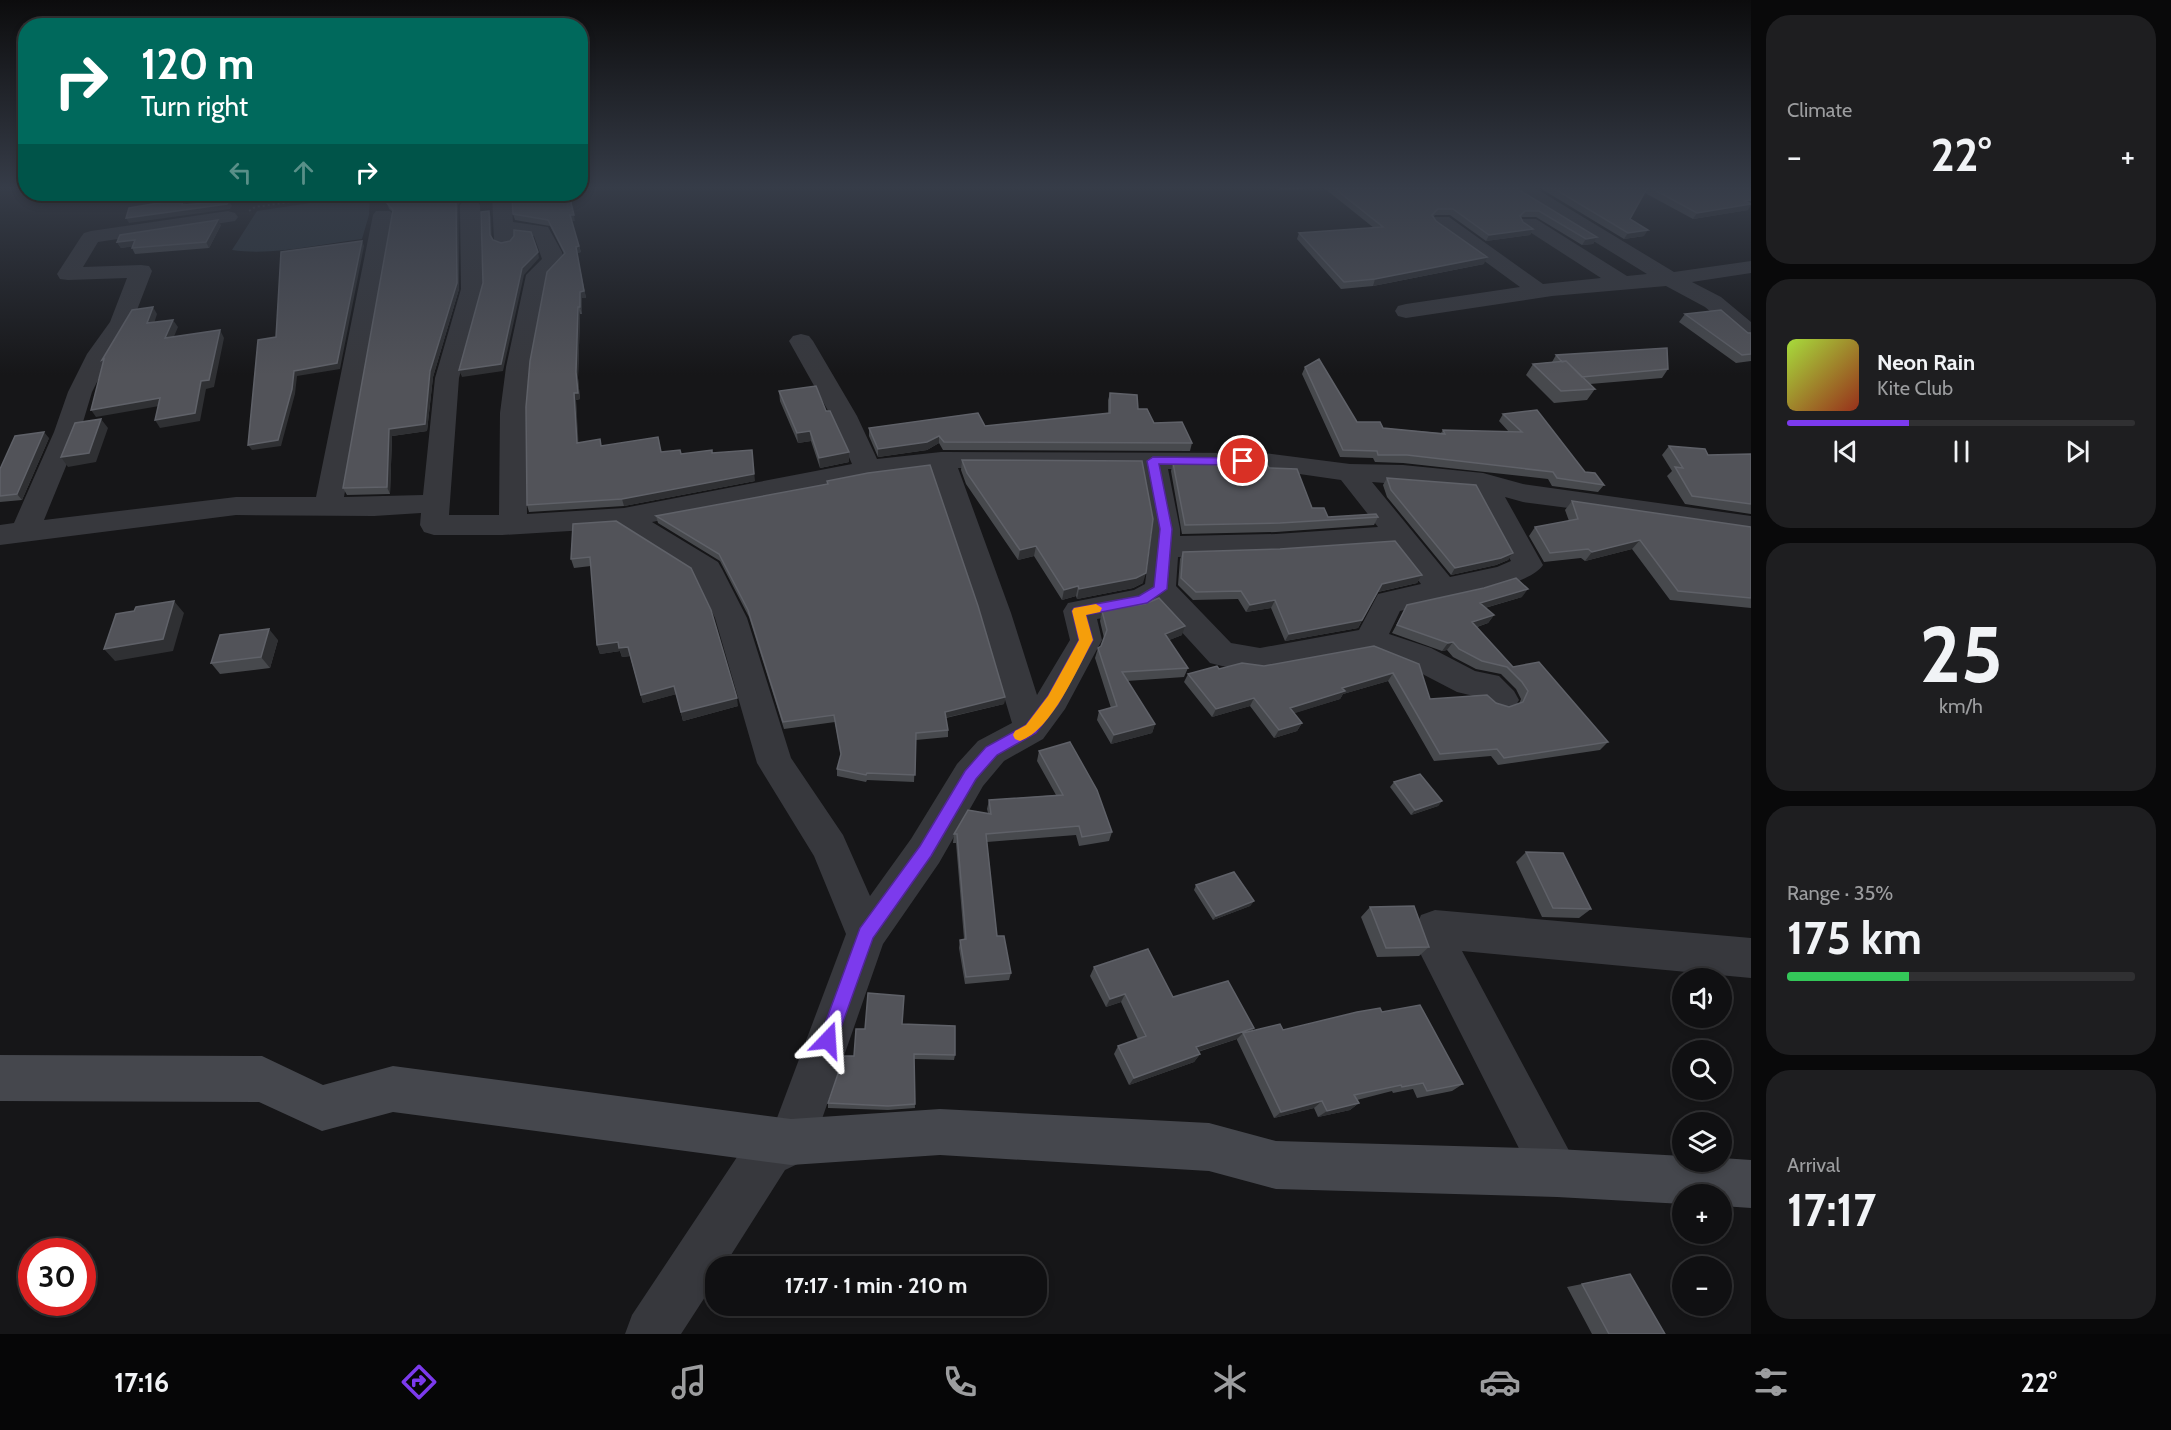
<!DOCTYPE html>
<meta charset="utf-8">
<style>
:root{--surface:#101012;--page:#1e1e20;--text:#f1f3f6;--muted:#9c9d9f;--line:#303032;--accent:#7c3aed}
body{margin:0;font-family:Cabin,sans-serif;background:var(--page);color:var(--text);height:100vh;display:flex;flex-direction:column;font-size:22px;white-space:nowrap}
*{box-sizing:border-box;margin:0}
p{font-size:20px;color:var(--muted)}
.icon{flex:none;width:33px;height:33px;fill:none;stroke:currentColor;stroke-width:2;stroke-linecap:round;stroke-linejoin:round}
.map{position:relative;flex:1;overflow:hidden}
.sheet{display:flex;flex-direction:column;gap:15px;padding:15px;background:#09090a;width:420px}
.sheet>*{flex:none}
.guide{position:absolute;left:18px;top:18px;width:570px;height:183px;border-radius:24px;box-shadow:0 3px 9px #0003,0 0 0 2px var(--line);background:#00695c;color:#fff;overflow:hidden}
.buttons{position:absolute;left:1672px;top:968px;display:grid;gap:12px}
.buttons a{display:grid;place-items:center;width:60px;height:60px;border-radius:50%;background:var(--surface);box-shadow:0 3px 9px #0003,0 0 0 2px var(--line);font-size:30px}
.speed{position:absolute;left:18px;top:1238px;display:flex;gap:12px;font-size:30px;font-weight:700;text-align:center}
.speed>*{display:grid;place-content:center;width:78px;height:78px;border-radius:50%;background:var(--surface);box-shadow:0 3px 9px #0003,0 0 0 2px var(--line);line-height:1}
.speed .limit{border:9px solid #d22;background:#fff;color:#111}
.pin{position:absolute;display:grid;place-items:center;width:51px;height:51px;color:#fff;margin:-26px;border:3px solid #fff;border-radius:50%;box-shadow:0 2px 6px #0007}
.me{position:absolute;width:66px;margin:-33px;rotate:20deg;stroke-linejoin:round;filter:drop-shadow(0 0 4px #0008)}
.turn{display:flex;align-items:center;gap:21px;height:126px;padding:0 24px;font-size:27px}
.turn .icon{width:78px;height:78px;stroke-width:2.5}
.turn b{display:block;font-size:42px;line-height:51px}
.lanes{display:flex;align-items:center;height:57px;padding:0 24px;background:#0003;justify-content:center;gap:30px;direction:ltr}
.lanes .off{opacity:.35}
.big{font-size:45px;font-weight:700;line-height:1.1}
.sheet .card{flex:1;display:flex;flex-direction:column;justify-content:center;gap:9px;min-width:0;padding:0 21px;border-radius:24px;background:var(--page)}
.sheet .dial{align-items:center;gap:0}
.dial b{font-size:78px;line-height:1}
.song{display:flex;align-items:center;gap:18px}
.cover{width:72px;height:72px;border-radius:9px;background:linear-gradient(135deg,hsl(80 70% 55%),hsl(10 70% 35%))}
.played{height:6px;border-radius:3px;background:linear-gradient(90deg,var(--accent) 35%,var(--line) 35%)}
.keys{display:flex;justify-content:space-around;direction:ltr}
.heat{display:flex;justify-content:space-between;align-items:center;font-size:33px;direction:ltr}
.charge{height:9px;border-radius:4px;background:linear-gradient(90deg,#34c759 35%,var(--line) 0)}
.trip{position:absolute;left:705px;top:1256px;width:342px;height:60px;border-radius:24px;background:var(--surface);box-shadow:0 3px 9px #0003,0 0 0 2px var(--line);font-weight:700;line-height:60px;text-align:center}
.menu{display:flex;height:96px;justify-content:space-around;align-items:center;background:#060607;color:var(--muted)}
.menu .icon{width:42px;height:42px}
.menu .on{color:var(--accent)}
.menu b{font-size:27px;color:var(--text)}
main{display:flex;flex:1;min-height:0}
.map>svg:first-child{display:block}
</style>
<main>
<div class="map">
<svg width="1751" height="1334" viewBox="0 0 1751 1334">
<rect width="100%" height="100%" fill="#161618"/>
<path fill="#2c353c" d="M370,194L369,215L362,239C320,244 274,256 232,250L257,211Z"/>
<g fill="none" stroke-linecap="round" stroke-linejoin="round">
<path stroke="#3d3f44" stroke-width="2" stroke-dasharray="2 3" stroke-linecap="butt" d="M249,211L255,207L348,194"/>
<path fill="#37383d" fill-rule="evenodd" d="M1512,188H1535L1674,272L1751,261V273L1692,282L1721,297L1751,322V341L1743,339L1705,307L1666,286L1552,296L1406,318L1398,316L1395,311L1398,306L1406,304L1520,287L1435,225L1432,221L1435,217H1449L1543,284L1601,278L1522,227L1519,223L1522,219H1536L1627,276L1647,274L1514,192Z
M492,194H511L513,222L548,227L562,252L564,260L547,277L530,367L526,413L527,514L624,508L852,464L831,416L789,341L793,336L801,334L809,336L813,341L857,416L877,459L941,452L1265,453L1350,464L1403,465L1483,473L1523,484L1751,516V536L1660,520L1523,502L1505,497L1543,565C1529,588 1430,604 1400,611L1389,634L1431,648L1475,671L1499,676L1514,691L1519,700L1514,709L1502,713L1490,709L1478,697L1457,692L1407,666L1369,652L1260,672L1222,666L1210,663L1157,605L1142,611L1097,619L1102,640L1065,709L1043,739L1004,761L983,786L939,863L883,944L808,1159L785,1170L724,1266H716V1280L681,1334H625L632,1315L751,1136L774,1126L846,934L814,856L757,763L715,618L695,576L619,528L502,535H434L424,532L420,525L421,513L374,516L236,515L0,545V525L14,523L54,432L68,392L87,354L110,322L127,278L68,280L60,279L57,274L81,237L84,233L91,231L228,211L235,213L238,217L235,221L98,242L83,267L141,265L149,266L152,271L132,323L111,354L92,392L80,432L44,520L236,497H316L373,215L376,211H390L393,215L344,497L423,495L435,378L461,289L460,205L463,201H477L480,205L483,289L459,378L449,515H499L500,413L506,367L526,275L542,259L534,236L514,234V241L511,245L504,247L497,245L494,241ZM958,468L1141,469L1152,529L1145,584L1134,590L1068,603L1063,611L1070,640L1037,695L1011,613ZM1168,469H1265L1341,480L1378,527L1276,534L1180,536V529ZM931,470L979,613L1012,723L978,741L957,764L911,839L870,896L843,835L791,758L747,618L722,569L718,562L652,522L868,478ZM1372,482L1473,490L1511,561L1497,567L1450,577ZM1392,546L1421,584L1378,594L1359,630L1260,648L1231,643L1176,586L1178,557L1276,554Z
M1435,910L1751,938V978L1462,951L1581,1173L1574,1190L1557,1197L1540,1190L1416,945L1415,929L1421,915Z"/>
<path fill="#45474d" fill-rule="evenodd" d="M0,1055L262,1056L323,1085L393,1066L791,1119L940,1109L1209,1123L1276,1141L1557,1149L1683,1156V1161H1722V1158L1751,1160V1208L1722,1206V1194H1683V1204L1557,1197L1276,1189L1209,1171L940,1155L791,1165L393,1112L322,1131L259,1102L0,1101Z"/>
</g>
<path fill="#47494d" d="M1278,188H1319L1280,190Z
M1324,188H1516L1597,237L1593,244L1582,245L1536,217H1522L1521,218L1523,222L1533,229L1530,235L1486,241L1450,215H1435L1434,216L1436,221L1484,264L1373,286L1341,289L1297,239L1299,233L1374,228Z
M1540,188H1751L1748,210L1693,219L1645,193L1630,219L1644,236L1624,239Z
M462,199L458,205L459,289L433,377L427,431L392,436L390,494L347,495L343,488L393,212L389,209L387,203Z
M513,214L575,221H571L581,252L577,253L586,298H582V314H580L578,378L580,399L576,400L578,443L681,454L712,453L755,481L624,506L529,512L527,505L564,254L550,226L515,220Z
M221,225L209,248L135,254L132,248V246L121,248L117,242Z
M1685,314L1751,333V361L1736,363L1679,322Z
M1556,355L1668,369L1662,378L1590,384L1595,389L1587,400L1554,403L1526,375L1533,364L1552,362Z
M1305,367L1357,422L1383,428L1441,433L1443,430L1509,432L1499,421L1503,414L1604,485L1598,492L1552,486L1548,479L1403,463L1375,462L1373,458L1340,457L1302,374Z
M779,391L849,452V462L820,468L811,441L798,443L780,401Z
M1110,393L1138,409L1154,423L1192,443L1190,451L943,450L939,443L927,450L878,457L869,436V428L985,426L1108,414V400Z
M49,438L22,500L0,502V469Z
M1669,446L1708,455L1751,454V514L1685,504L1667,476L1672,471L1662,455Z
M962,460L1143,583L1133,588L1077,599L1076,596L1062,600L1034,556L1018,560L966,484L961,470Z
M1173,463L1269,468L1312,508L1328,517H1378L1374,525L1276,532L1182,534L1171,471Z
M1387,478L1513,553L1508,560L1496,565L1451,575L1387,497L1383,485Z
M827,481L1005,697L1004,704L946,718L948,730V737L916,740L914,782L867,780L866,782L837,776V769L841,756L835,722L784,729L749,617L720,561L658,523L656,516L827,484Z
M1572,501L1751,527V608L1670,600L1632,549L1585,561L1581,558L1544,562L1529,536L1535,527L1569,521L1565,510Z
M573,524L738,706L683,721L676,694L643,703L630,656L622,657L620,651L600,654L597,645L591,566L574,568L571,559Z
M1183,552L1422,575L1417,583L1378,592L1358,628L1285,641L1271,608L1246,612L1238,599L1193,600L1178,585L1180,559Z
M1522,597L1485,608L1494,615L1488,623L1477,627L1513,667L1608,742L1600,750L1498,765L1491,756L1434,761L1388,681L1343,694L1340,699L1294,713L1302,723L1297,731L1274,738L1250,706L1212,717L1184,682L1188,674L1219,669L1264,666L1374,646L1430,699L1496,703L1509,707L1519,704L1521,699L1516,689L1501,674L1476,669L1453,657L1447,650L1442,651L1392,633L1407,605Z
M1102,611L1182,635L1169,640L1188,668L1184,677L1127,681L1155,724L1152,733L1111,744L1097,720L1099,711L1111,708L1095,658L1098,648L1101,646L1104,638L1100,621Z
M278,640L270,668L220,674L211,663Z
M1039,751L1112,832L1109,841L1079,846L1076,835L987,842L997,936L1011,973L1009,980L965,984L959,948L960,940L964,939L956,843H953L954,834L988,813L987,809L989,800L1056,795L1037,761Z
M1394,782L1442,801L1438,806L1411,815L1390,787Z
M1526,852L1591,909L1579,918L1542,917L1516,862Z
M1196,885L1254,901L1250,906L1213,920L1194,890Z
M1370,907L1429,947L1419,956L1377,957L1361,917Z
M1094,967L1254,1028L1252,1031L1283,1030L1382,1012L1463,1084L1452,1091L1417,1098L1413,1089L1393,1093L1392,1091L1357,1100L1359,1103L1350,1110L1318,1117L1314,1108L1274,1118L1237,1040V1039L1198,1052L1200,1054L1194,1062L1129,1085L1114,1054L1118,1046L1138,1039L1121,1002L1106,1007L1090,976Z
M902,1024L955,1055L954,1060L914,1059L915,1108L888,1110L828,1108V1103L854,1056L865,1029Z
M1582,1284L1665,1334H1592L1567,1287Z"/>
<path fill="#2f3033" d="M460,194H462V199L458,205L459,289L433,377L427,431L392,436L390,494L387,487L389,429L430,371L456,199Z
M570,197L575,221H571L570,215Z
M183,199L186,204L229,201L232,206L230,209L129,223L126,218L182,205Z
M1751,200V205L1748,210L1693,219L1697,213Z
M489,211L491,217L492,241L490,235Z
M218,220L221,225L209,248L206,242Z
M1533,229L1530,235L1486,241L1489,235Z
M1648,230L1644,236L1624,239L1628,233Z
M1597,237L1593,244L1582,245L1586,239Z
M135,240L138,246L121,248L117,242Z
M362,241L364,246L340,369L297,376L295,394L281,446L252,450L248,445L294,371Z
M579,246L581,252L577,253L586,298H582V314L580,307L576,247Z
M538,252L539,258L524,275L503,371L462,377L459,370L522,268Z
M1487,257L1484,264L1373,286L1375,279Z
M153,307L157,314L152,330L147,323Z
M578,307L580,314L578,378L580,399L576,400L579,450L577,443L574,393Z
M173,320L178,327L170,346L165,338Z
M220,330L224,338L214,387L206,389L200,421L160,428L155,420L201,381Z
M160,398L165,405L96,417L91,410Z
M101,419L108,428L96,462L68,467L61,457Z
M810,431L811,441L798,443L797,433Z
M44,432L49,438L22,500L17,494Z
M939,436V443L927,450L878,457V449Z
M752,450L755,481L624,506L622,499Z
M849,452V462L820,468L819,458Z
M1640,540L1632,549L1585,561L1592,552Z
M1036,546L1034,556L1018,560L1020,550Z
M1513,553L1508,560L1496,565L1451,575L1455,568Z
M1146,573L1143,583L1133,588L1077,599L1079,589Z
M1422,575L1417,583L1377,592L1382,584Z
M1078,586L1076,596L1062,600L1064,590Z
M1528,589L1522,597L1474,611L1480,603Z
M1275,600L1271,608L1246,612L1250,605Z
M174,601L184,613L173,651L115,661L104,649Z
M1494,615L1488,623L1467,630L1472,622Z
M1362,620L1358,628L1285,641L1289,634Z
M1185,626L1182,635L1162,643L1165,634Z
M269,629L278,640L270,668L261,657Z
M618,642L628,647L631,656L622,657L620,651L600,654L597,645Z
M1453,642L1447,650L1442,651L1448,643Z
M1393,673L1388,681L1343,694L1340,699L1286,716L1290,708L1342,688Z
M674,686L677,694L643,703L641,695Z
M1005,697L1004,704L944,718L945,712Z
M737,698L738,706L683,721L681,712Z
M1254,698L1250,706L1212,717L1216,709Z
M1302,723L1297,731L1274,738L1279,730Z
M1155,724L1152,733L1111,744L1114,735Z
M1442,801L1438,806L1411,815L1415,810Z
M1254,901L1250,906L1213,920L1216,916Z
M1125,994L1121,1002L1106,1007L1110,999Z
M1254,1028L1247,1036L1243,1033L1237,1039L1190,1054L1196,1047Z
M1200,1054L1194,1062L1129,1085L1134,1078Z
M1322,1101L1314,1108L1274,1118L1281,1112Z
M1359,1103L1350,1110L1318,1117L1327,1111Z"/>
<path fill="#525359" stroke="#5f6168" stroke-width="1.5" d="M1334,188H1516L1597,237L1586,239L1539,211H1525L1520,216L1523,222L1533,229L1489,235L1453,209H1438L1432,215L1436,221L1487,257L1375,279L1344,282L1299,233L1383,227Z
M1553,188H1647L1630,219L1648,230L1628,233Z
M1651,188H1751V200L1745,201L1751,204L1697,213Z
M391,194H460L456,199L457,283L430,371L425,424L389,429L387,487L343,488L393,210L387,203Z
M550,194H569L574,215H570L579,246L576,247L584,291L580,292V307H578L576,372L578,393H574L577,443L600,439L601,446L658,437L661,452L680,450L681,454L712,450V453L752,450L754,474L622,499L527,505L526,407L530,361L547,272L565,253L548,220L513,214L512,199Z
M183,199L182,205L229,201L227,204L126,218L129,208Z
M489,211L490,235L493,240L501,243L510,241L514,236V230L531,232L538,252L522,268L501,364L459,370L483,283L481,212Z
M218,220L206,242L132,248L135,240L117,242L120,235Z
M362,241L337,363L294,371L292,389L278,440L248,445L258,340L276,337L281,252Z
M153,307L147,323L173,320L165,338L220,330L209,380L201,381L195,413L155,420L160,398L91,410L104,359L102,360L132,310Z
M1721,310L1748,333H1751V354L1742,355L1685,314Z
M1667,348L1668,369L1582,377L1566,361L1562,362L1556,355Z
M1319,359L1357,422H1380L1383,428L1445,434L1443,430L1522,432L1503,414L1537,410L1585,472L1595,473L1604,485L1557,478L1553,472L1407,455H1378L1377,451L1343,450L1305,367Z
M1566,361L1595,389L1561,391L1533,364Z
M816,386L826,411H830L849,452L819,458L810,431L797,433L779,391Z
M1110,393L1137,395L1138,409H1147L1154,423L1182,422L1192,443L944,442L939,436L927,442L878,449L869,428L978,413L985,426L1110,413Z
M101,419L89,453L61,457L75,423Z
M44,432L17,494L0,496V469L15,436Z
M1669,446L1705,449L1708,455L1751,454V504L1692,496L1675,467L1683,468Z
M962,460L1142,461L1153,519L1146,573L1136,578L1079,589L1078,586L1064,590L1036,546L1020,550L967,473Z
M1173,463H1266L1269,468L1297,469L1312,508H1324L1328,517L1376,514L1378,517L1280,523L1185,525Z
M930,465L978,606L1005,697L945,712L948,730L916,733L915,775L867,773L866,775L837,769L841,754L834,715L783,722L748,610L719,554L656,516L828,484L827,481L868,473Z
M1387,478L1476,485L1513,553L1501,558L1455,568L1391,490Z
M1572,501L1751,527V598L1678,591L1640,540L1592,552L1588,549L1550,553L1535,527L1578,519Z
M616,521L691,568L711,610L737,698L681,712L674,686L641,695L628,647L619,648L618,642L597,645L590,557L571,559L573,524Z
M1395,541L1422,575L1382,584L1362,620L1289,634L1275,600L1250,605L1241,591L1196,592L1181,578L1183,552L1280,549Z
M1516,578L1528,589L1480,603L1494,615L1472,622L1513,667L1539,662L1608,742L1504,758L1497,749L1440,754L1393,673L1342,688L1345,691L1290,708L1302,723L1279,730L1254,698L1216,709L1188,674L1217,666L1219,669L1242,663L1264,666L1374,646L1419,664L1430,699L1487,695L1496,703L1509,707L1523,702L1528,691L1522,682L1507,667L1482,661L1459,649L1453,642L1448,643L1397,625L1407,605L1484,588Z
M1159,598L1185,626L1165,634L1188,668L1122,672L1155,724L1114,735L1099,711L1117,706L1098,648L1101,646L1107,630L1102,611L1145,604Z
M174,601L163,639L104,649L116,614L134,611L136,607Z
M269,629L261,657L211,663L220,635Z
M1070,742L1097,790L1112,832L1082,837L1079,826L986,834L997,936H1004L1011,973L966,977L960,940L966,939L957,834H954L968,810L991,814L989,800L1063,795L1039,751Z
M1420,774L1442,801L1415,810L1394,782Z
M1526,852L1563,853L1591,909L1553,908Z
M1234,872L1254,901L1216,916L1196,885Z
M1414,906L1429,947L1386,948L1370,907Z
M1148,949L1173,997L1228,981L1254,1028L1196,1047L1200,1054L1134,1078L1118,1046L1146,1036L1125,994L1110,999L1094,967Z
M868,993L904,996L902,1024L955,1026V1055L914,1054L915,1104L888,1106L828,1103L844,1056H854L856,1029H865Z
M1420,1005L1463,1084L1427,1091L1423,1083L1402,1087L1401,1085L1354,1095L1359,1103L1327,1111L1322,1101L1281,1112L1243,1033L1280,1024L1283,1030L1357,1012L1380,1008L1382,1012Z
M1630,1274L1665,1334H1609L1582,1284Z"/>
<linearGradient id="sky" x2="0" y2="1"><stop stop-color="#0c0c0d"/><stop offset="0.5" stop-color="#363c48"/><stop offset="1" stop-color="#363c48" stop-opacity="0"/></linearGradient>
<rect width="1751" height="375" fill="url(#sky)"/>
<path fill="#7c3aed" stroke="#51269a" stroke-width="1.5" d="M1153,457L1243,458L1248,461L1243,465L1159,464L1172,529L1167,589L1147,603L1086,615L1093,640L1058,704L1036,733L997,755L976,779L931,856L873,938L834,1047L828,1049L821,1047L819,1040L860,928L920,846L965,771L986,747L1026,725L1048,696L1079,640L1072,611L1074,608L1139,596L1154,587L1160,529L1147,461Z"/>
<path fill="#f59e0b" d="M1096,604L1102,608L1100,612L1086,615L1093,640C1077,669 1052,730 1020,741L1015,739L1013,735L1015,731L1026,725L1048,696L1079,640L1072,611L1074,608Z"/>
</svg>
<div class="buttons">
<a><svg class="icon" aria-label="sound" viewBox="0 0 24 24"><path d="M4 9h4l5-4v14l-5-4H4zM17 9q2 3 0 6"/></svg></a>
<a><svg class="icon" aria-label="search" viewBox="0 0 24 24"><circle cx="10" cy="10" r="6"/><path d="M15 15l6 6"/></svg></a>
<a><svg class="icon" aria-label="layers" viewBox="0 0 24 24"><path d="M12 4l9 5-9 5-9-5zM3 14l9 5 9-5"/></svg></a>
<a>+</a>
<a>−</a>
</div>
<div class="speed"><div class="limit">30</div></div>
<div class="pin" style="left:1243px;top:461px;background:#d93025"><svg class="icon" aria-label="arrive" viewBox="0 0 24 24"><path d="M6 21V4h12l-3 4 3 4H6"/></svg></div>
<svg class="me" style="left:828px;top:1040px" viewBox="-20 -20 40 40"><path d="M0-17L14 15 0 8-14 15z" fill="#7c3aed" stroke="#fff" stroke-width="4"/></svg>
<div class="trip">17:17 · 1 min · 210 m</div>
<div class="guide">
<div class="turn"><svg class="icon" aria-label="right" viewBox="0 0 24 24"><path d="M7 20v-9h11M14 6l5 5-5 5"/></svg><div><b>120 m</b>Turn right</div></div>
<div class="lanes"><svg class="icon off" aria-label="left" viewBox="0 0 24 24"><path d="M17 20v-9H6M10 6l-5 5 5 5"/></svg><svg class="icon off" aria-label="ahead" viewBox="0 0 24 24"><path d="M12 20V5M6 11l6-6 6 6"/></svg><svg class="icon" aria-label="right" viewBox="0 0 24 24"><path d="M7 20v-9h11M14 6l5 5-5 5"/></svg></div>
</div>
</div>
<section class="sheet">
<div class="card"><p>Climate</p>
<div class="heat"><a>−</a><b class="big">22°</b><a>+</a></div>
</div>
<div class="card">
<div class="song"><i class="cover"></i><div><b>Neon Rain</b><p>Kite Club</p></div></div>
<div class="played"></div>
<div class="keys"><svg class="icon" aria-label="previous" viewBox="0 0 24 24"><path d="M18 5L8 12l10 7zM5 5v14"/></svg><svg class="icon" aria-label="pause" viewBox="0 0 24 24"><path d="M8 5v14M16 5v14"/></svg><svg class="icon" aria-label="next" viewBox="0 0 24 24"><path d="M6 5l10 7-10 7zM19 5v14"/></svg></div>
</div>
<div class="card dial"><b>25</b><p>km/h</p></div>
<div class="card"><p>Range · 35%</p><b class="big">175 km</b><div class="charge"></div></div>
<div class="card"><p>Arrival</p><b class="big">17:17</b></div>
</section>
</main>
<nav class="menu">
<b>17:16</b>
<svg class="icon on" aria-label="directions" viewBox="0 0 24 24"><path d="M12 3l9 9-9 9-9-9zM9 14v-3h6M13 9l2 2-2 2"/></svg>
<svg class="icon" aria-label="music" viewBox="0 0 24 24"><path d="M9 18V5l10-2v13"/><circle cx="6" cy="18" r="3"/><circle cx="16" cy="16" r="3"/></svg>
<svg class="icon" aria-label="phone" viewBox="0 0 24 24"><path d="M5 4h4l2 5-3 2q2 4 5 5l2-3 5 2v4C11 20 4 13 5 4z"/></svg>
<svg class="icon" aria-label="climate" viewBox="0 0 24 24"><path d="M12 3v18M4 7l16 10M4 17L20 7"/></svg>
<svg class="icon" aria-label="car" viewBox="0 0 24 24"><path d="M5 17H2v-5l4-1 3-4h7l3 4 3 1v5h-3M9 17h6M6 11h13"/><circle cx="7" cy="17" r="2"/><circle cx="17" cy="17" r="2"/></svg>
<svg class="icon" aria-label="filters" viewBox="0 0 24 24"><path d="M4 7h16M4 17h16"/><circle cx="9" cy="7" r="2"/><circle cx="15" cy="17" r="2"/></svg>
<b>22°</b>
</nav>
